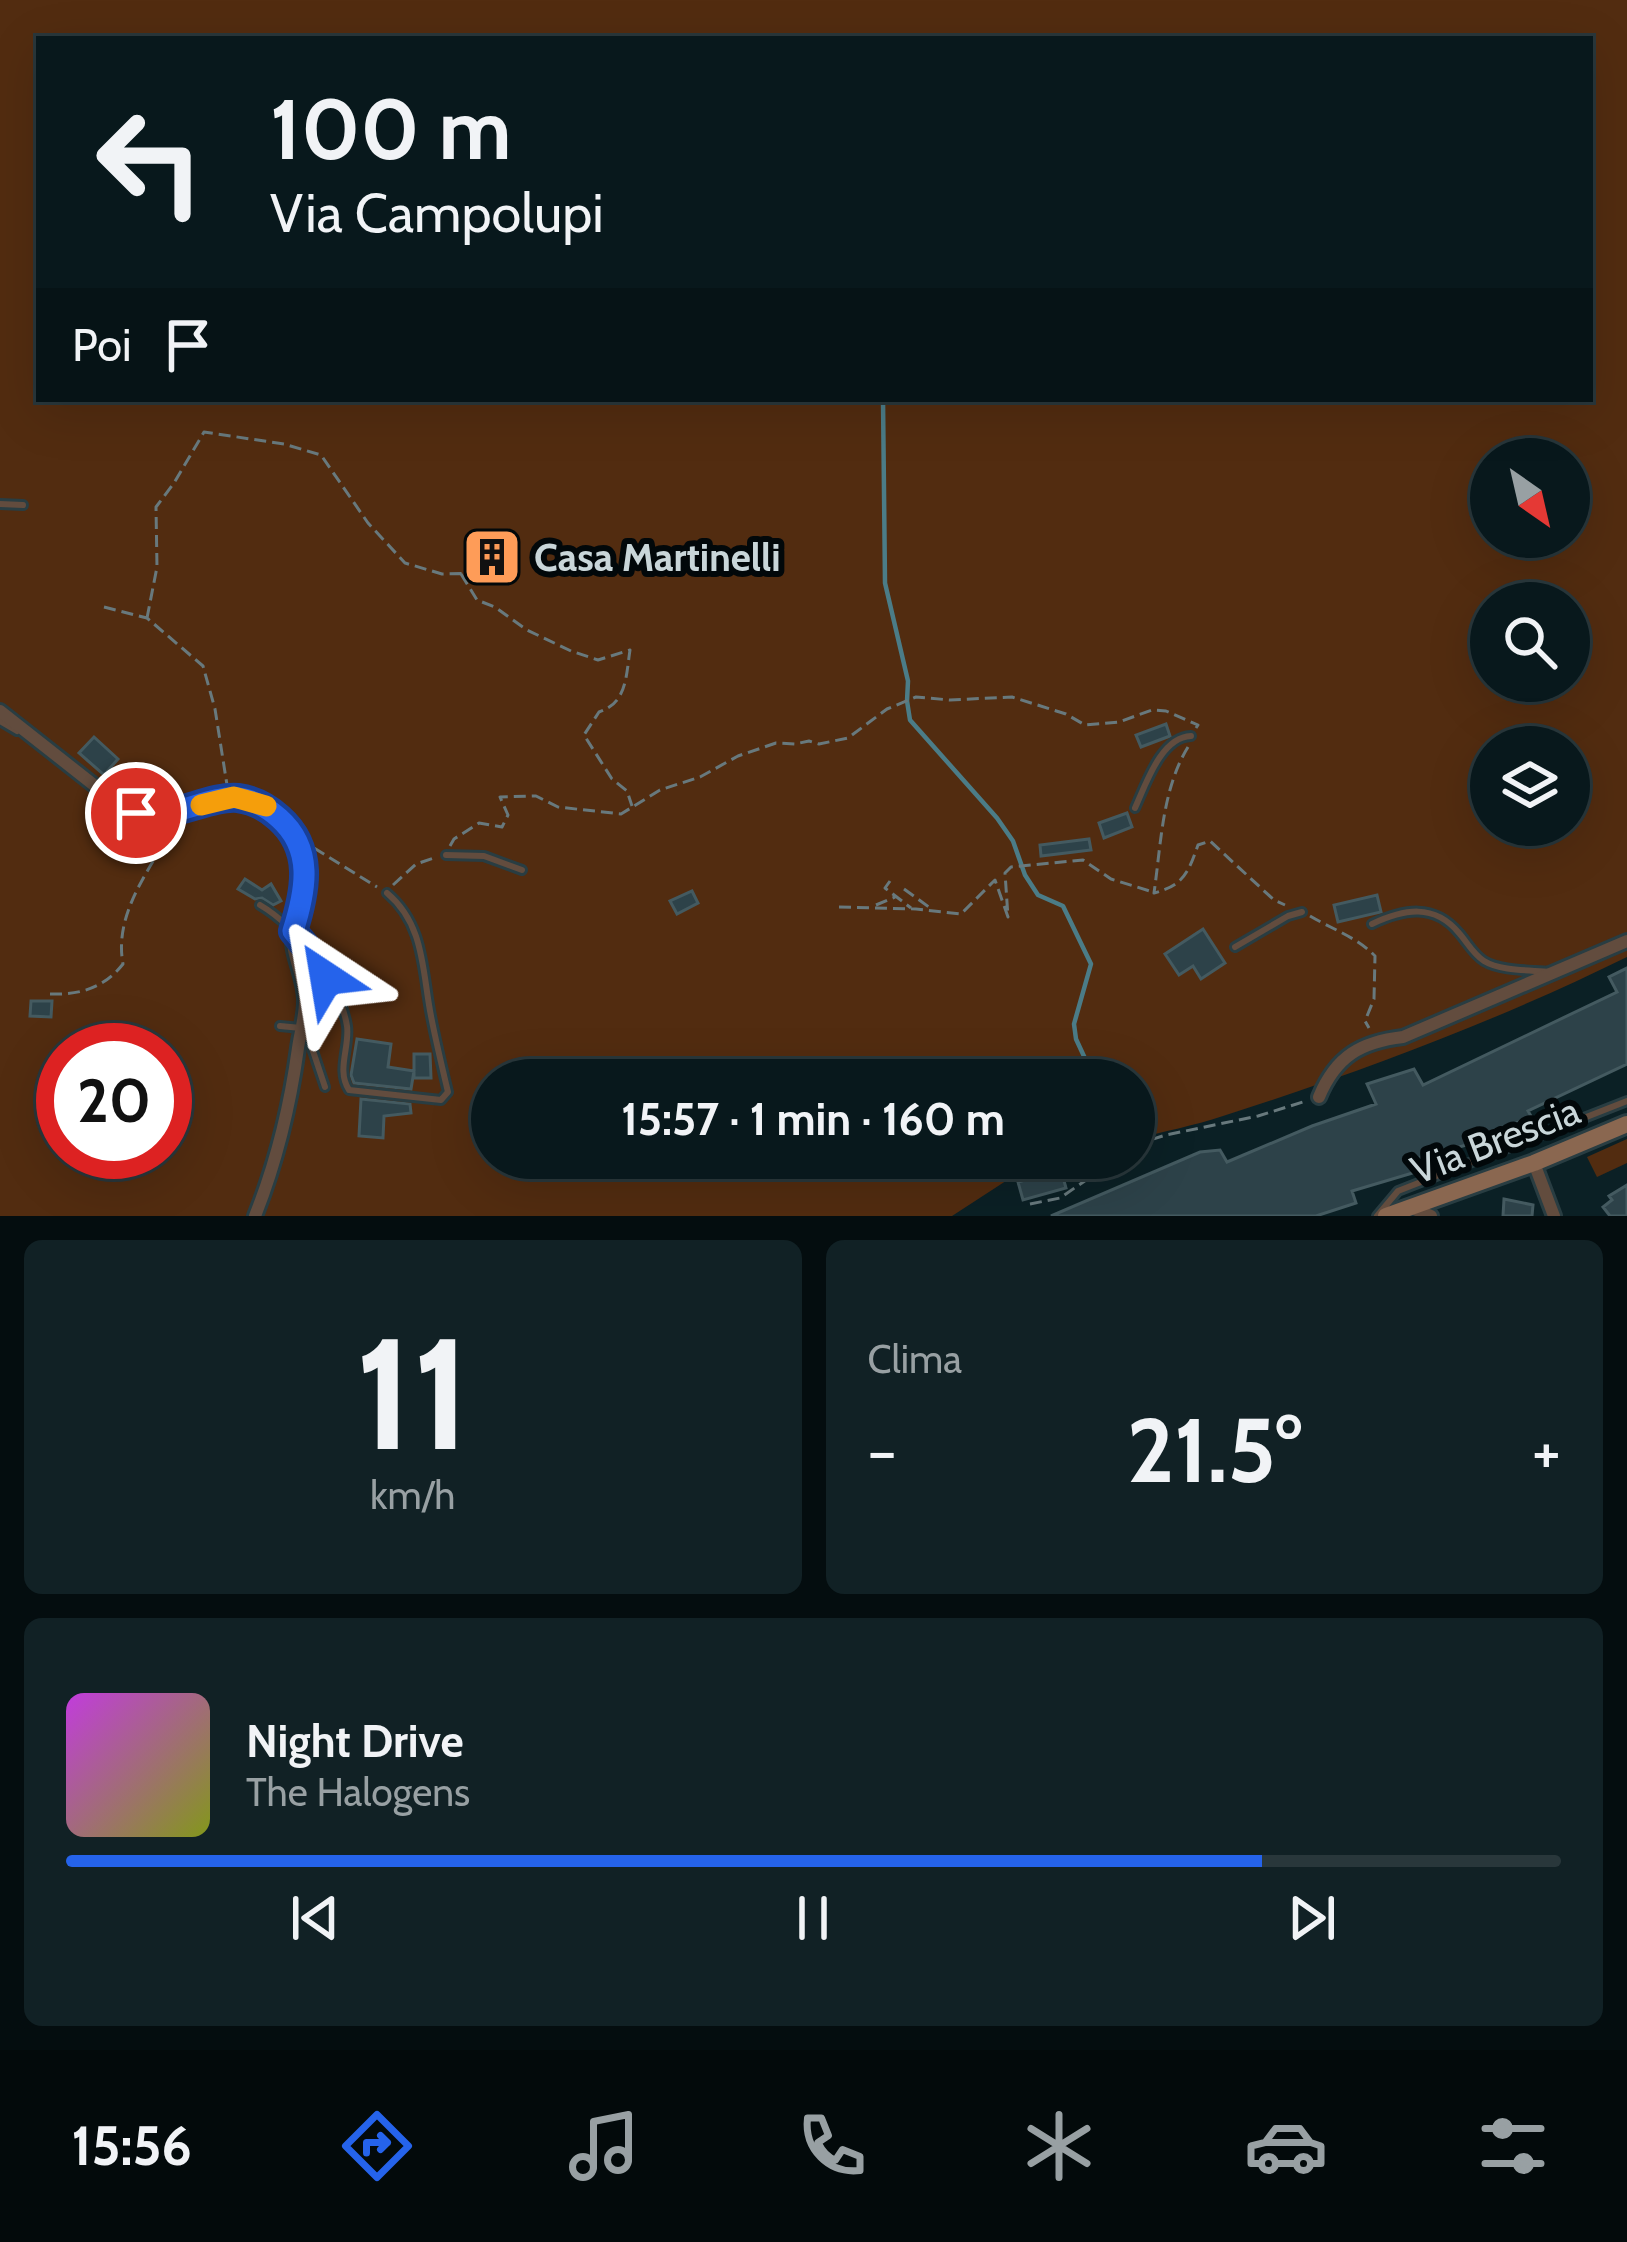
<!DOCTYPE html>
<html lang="it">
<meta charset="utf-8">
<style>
:root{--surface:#08181c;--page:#112125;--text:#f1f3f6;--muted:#98a0a3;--line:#29373b;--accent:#2563eb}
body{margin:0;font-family:Cabin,sans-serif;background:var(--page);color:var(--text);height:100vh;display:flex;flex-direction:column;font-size:45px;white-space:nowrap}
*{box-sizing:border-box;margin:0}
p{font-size:39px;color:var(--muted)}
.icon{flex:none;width:66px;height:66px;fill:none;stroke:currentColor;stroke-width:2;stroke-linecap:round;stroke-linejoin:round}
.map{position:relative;height:1216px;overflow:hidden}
.details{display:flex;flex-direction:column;gap:24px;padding:24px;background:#040d0f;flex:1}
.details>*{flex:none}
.guide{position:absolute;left:36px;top:36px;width:1557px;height:366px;border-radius:0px;box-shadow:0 12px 48px #0002,0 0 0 3px var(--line);background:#08181c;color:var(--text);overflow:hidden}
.needle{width:78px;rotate:146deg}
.fabs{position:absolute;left:1470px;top:438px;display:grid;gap:24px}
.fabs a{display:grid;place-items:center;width:120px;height:120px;border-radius:50%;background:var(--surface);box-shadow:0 12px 48px #0002,0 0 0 3px var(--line);font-size:60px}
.speed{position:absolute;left:36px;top:1023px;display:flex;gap:24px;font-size:60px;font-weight:700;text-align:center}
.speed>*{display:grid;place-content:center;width:156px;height:156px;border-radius:50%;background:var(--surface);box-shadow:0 12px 48px #0002,0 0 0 3px var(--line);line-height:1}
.speed .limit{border:18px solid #d22;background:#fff;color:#111}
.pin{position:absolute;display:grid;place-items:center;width:102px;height:102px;color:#fff;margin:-51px;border:6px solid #fff;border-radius:50%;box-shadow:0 3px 12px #0007}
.me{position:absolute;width:132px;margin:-66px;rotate:327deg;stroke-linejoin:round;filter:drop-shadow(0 0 9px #0008)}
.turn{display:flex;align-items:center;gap:42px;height:252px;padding:0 36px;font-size:54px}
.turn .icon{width:156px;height:156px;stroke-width:2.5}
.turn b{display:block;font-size:84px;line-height:102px}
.then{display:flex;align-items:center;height:114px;padding:0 36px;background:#0003;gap:24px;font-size:45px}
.big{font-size:90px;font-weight:700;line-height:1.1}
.details .tile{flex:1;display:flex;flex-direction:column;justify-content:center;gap:18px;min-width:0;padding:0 42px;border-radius:18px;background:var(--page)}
.details .dial{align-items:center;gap:0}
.dial b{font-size:156px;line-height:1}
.song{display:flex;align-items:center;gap:36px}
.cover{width:144px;height:144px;border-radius:18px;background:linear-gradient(135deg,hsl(290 70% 55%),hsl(70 70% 35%))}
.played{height:12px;border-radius:6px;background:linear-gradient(90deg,var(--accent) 80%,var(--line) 80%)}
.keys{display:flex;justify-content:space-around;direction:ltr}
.heat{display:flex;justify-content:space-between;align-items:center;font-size:66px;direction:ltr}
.details .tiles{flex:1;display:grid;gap:24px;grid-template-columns:1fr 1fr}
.tile:last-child{grid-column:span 2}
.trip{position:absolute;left:471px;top:1059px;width:684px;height:120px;border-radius:60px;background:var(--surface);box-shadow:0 12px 48px #0002,0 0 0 3px var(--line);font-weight:700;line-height:120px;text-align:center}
.dock{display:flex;height:192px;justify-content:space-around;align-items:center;background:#030a0b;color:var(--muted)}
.dock .icon{width:84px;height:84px}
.dock .on{color:var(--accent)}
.dock b{font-size:54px;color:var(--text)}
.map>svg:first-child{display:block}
</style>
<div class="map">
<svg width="1627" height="1216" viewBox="0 0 1627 1216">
<rect width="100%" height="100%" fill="#0b2025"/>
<path fill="#522c10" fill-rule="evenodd" d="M0,0H1627V957C1497,1021 1361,1072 1223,1116C1194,1126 1163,1131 1134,1140V1080H492V1158H1074L1012,1177L952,1216H0ZM39,39H1590V399H39ZM1491,459H1569V537H1491ZM1491,603H1569V681H1491ZM1491,747H1569V825H1491ZM63,1050H165V1152H63Z
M1627,1139V1163L1597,1177L1587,1157Z"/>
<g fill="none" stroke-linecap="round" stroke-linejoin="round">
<path stroke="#4b7c87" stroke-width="4.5" d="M883,399L885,583L908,681L907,701L910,720L997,818L1013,841L1025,875L1038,895L1063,906L1091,964L1074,1024L1076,1039L1095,1080"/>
</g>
<path fill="#2d4249" stroke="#445a60" stroke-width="3" d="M474,550L510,551L509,564L474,563Z
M1166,724L1170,736L1141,747L1136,735Z
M94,737L118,759L104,775L79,753Z
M1127,813L1132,827L1104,838L1099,823Z
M1089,839L1091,850L1041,856L1040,845Z
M245,879L262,890L271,884L281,901L273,905L262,898L255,899L238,889Z
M692,891L698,903L677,914L670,901Z
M1377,895L1381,912L1338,922L1334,905Z
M1203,929L1225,963L1201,979L1193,966L1179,975L1165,954Z
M1627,968V1064L1528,1111L1531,1116L1474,1143L1421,1157L1426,1169L1352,1191L1356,1203L1316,1216H1051L1200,1152L1220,1150L1227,1162L1312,1126L1376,1104L1367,1084L1414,1069L1423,1085L1617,992L1609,977Z
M31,1001H52L51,1017L30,1016Z
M357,1039L391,1044L388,1067L414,1071L411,1089L354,1083L351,1075Z
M414,1054H430L431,1078H414Z
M361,1099L410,1104L411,1113L384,1116L383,1138L359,1136Z
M1061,1170L1066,1188L1023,1200L1018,1182Z
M1627,1185V1216H1610L1603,1207L1612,1200L1609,1196Z
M1504,1199L1533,1205L1532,1216H1503Z"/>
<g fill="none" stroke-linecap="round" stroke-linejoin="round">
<defs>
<path id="service" d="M0,504L23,505
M0,721L17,731
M1135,808C1146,784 1161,737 1191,736
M148,814L145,830L151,838
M446,855L484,856L522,870
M260,905C296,926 340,983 347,1026C350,1047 336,1070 349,1090L441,1100L448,1092C442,1067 436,1042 431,1016C422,971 425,925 387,893
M1372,924C1404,909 1434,903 1459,933C1467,942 1473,954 1484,961C1500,971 1530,970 1550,972
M1235,947L1288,916L1302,912
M280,1026L301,1028L309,1039L325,1087
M1377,1216L1398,1191L1627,1101"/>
<path id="minor" d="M0,711L118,804C123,806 128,811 134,812C179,826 225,780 268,808C302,829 310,867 301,904C299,913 294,922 293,930C290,955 306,978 305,1002C305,1017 300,1033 298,1048C290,1106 277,1161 255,1216
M1319,1097C1336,1056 1361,1042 1403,1037L1627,941
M1534,1163L1554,1216
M1412,1208L1431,1216"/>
<path id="secondary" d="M1386,1216L1534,1163L1627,1124"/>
</defs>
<use href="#service" stroke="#293d42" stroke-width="12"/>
<use href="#minor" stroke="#293d42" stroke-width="18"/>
<use href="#secondary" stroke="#293d42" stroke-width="22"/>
<path stroke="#68797d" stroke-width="3" stroke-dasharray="12 6" stroke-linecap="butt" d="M461,574L477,600L495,607L527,630L571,651L598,660L630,650C626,676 627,703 599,712L584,735L612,779L627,791L632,806
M104,607L147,618L203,666L215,709L227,785
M147,618L157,567L156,507L174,483L204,432L284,444L321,455L368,523L405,563L442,574L485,573
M1188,747C1162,789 1161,845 1154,893C1184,885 1188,873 1198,845L1210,841L1274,900L1285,905
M121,776L129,786L128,794
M129,786L156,799
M450,846L454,839L479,823L502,827L508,815L500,797L536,796L558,807L621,814L660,790L700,777L738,756L776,743L795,744L809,741L819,744L848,738L887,709L916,697L950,700L1012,697L1066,714L1085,725L1119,722L1152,710L1166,711L1198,725L1196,728
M314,848L377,887
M890,881L885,888L911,908
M393,885L416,864L434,858
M904,889L933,910
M876,905L895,897
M839,907L916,909L961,914L995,880L1008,917L1005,873L1011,867L1083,860L1111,879L1153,892
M1310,916C1332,929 1358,938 1375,956L1374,999L1365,1021L1369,1028
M50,994C80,995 104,988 123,964C115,921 140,883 161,848L160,842
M1134,1145L1166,1135L1258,1116L1306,1101
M1030,1204L1060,1198L1118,1158"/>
<use href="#service" stroke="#624c3e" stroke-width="6"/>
<use href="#minor" stroke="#624c3e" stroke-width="12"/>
<use href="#secondary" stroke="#8a6750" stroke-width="16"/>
</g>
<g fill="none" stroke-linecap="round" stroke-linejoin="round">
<defs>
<path id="route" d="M136,813C145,813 155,815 164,813C187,811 214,796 238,798C254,800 267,807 279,818C314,849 306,890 293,931L311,953L326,978"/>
</defs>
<use href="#route" stroke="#184099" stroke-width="30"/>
<use href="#route" stroke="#2563eb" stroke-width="21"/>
<path stroke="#f59e0b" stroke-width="21" d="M201,805L234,797L266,806"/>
</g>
<defs>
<symbol id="building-square" viewBox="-11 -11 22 22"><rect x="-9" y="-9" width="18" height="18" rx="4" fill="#fe9c58" stroke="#02080a"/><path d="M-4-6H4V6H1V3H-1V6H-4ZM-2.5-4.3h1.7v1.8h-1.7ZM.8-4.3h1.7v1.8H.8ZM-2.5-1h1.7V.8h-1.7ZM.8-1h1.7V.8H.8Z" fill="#111"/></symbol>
</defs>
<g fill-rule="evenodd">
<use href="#building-square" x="459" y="524" width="66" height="66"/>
</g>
<g text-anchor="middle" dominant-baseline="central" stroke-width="12" stroke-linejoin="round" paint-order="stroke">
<g font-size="39" font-weight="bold" fill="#c9d6d9" stroke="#02080a" text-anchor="start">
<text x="534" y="557">Casa Martinelli</text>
</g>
<g font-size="39" fill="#c9d6d9" stroke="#02080a">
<text transform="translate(1495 1140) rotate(-21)">Via Brescia</text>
</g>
</g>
</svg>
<div class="fabs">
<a><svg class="needle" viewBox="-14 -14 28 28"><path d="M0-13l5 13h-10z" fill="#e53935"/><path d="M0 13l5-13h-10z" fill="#98a0a3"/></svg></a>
<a><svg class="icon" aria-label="search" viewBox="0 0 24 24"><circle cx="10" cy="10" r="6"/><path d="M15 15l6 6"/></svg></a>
<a><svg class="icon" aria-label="layers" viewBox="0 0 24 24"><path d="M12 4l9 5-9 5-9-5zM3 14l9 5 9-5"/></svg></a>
</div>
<div class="speed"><div class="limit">20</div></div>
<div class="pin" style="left:136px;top:813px;background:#d93025"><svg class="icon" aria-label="arrive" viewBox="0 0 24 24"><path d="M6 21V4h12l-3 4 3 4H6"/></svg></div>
<svg class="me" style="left:326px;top:978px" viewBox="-20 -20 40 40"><path d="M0-17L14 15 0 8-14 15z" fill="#2563eb" stroke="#fff" stroke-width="4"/></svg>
<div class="trip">15:57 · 1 min · 160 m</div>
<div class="guide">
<div class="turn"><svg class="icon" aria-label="left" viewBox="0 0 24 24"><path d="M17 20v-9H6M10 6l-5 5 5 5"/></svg><div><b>100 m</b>Via Campolupi</div></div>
<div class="then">Poi<svg class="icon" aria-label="arrive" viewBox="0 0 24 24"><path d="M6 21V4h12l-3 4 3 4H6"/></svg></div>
</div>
</div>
<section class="details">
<div class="tiles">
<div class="tile dial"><b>11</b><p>km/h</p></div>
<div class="tile"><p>Clima</p>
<div class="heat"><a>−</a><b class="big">21.5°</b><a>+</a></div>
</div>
<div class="tile">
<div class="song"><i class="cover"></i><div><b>Night Drive</b><p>The Halogens</p></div></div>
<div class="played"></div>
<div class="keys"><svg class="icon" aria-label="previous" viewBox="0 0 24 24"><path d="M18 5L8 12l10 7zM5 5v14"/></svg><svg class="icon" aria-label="pause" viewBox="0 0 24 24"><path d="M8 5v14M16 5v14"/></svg><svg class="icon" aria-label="next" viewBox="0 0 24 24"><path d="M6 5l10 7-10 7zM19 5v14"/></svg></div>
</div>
</div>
</section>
<nav class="dock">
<b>15:56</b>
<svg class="icon on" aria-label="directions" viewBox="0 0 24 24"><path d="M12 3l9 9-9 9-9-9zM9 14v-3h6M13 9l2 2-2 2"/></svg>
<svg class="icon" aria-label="music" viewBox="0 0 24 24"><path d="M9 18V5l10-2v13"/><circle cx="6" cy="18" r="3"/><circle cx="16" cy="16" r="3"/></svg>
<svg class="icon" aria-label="phone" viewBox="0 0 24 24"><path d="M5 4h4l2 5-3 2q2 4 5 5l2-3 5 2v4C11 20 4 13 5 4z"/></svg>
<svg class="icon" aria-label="climate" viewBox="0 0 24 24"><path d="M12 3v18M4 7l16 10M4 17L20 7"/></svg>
<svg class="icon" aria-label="car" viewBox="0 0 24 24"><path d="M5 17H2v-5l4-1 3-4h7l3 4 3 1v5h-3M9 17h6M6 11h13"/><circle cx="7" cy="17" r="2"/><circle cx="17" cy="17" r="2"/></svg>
<svg class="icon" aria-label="filters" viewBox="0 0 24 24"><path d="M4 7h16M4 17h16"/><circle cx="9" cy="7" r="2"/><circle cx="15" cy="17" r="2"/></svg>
</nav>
